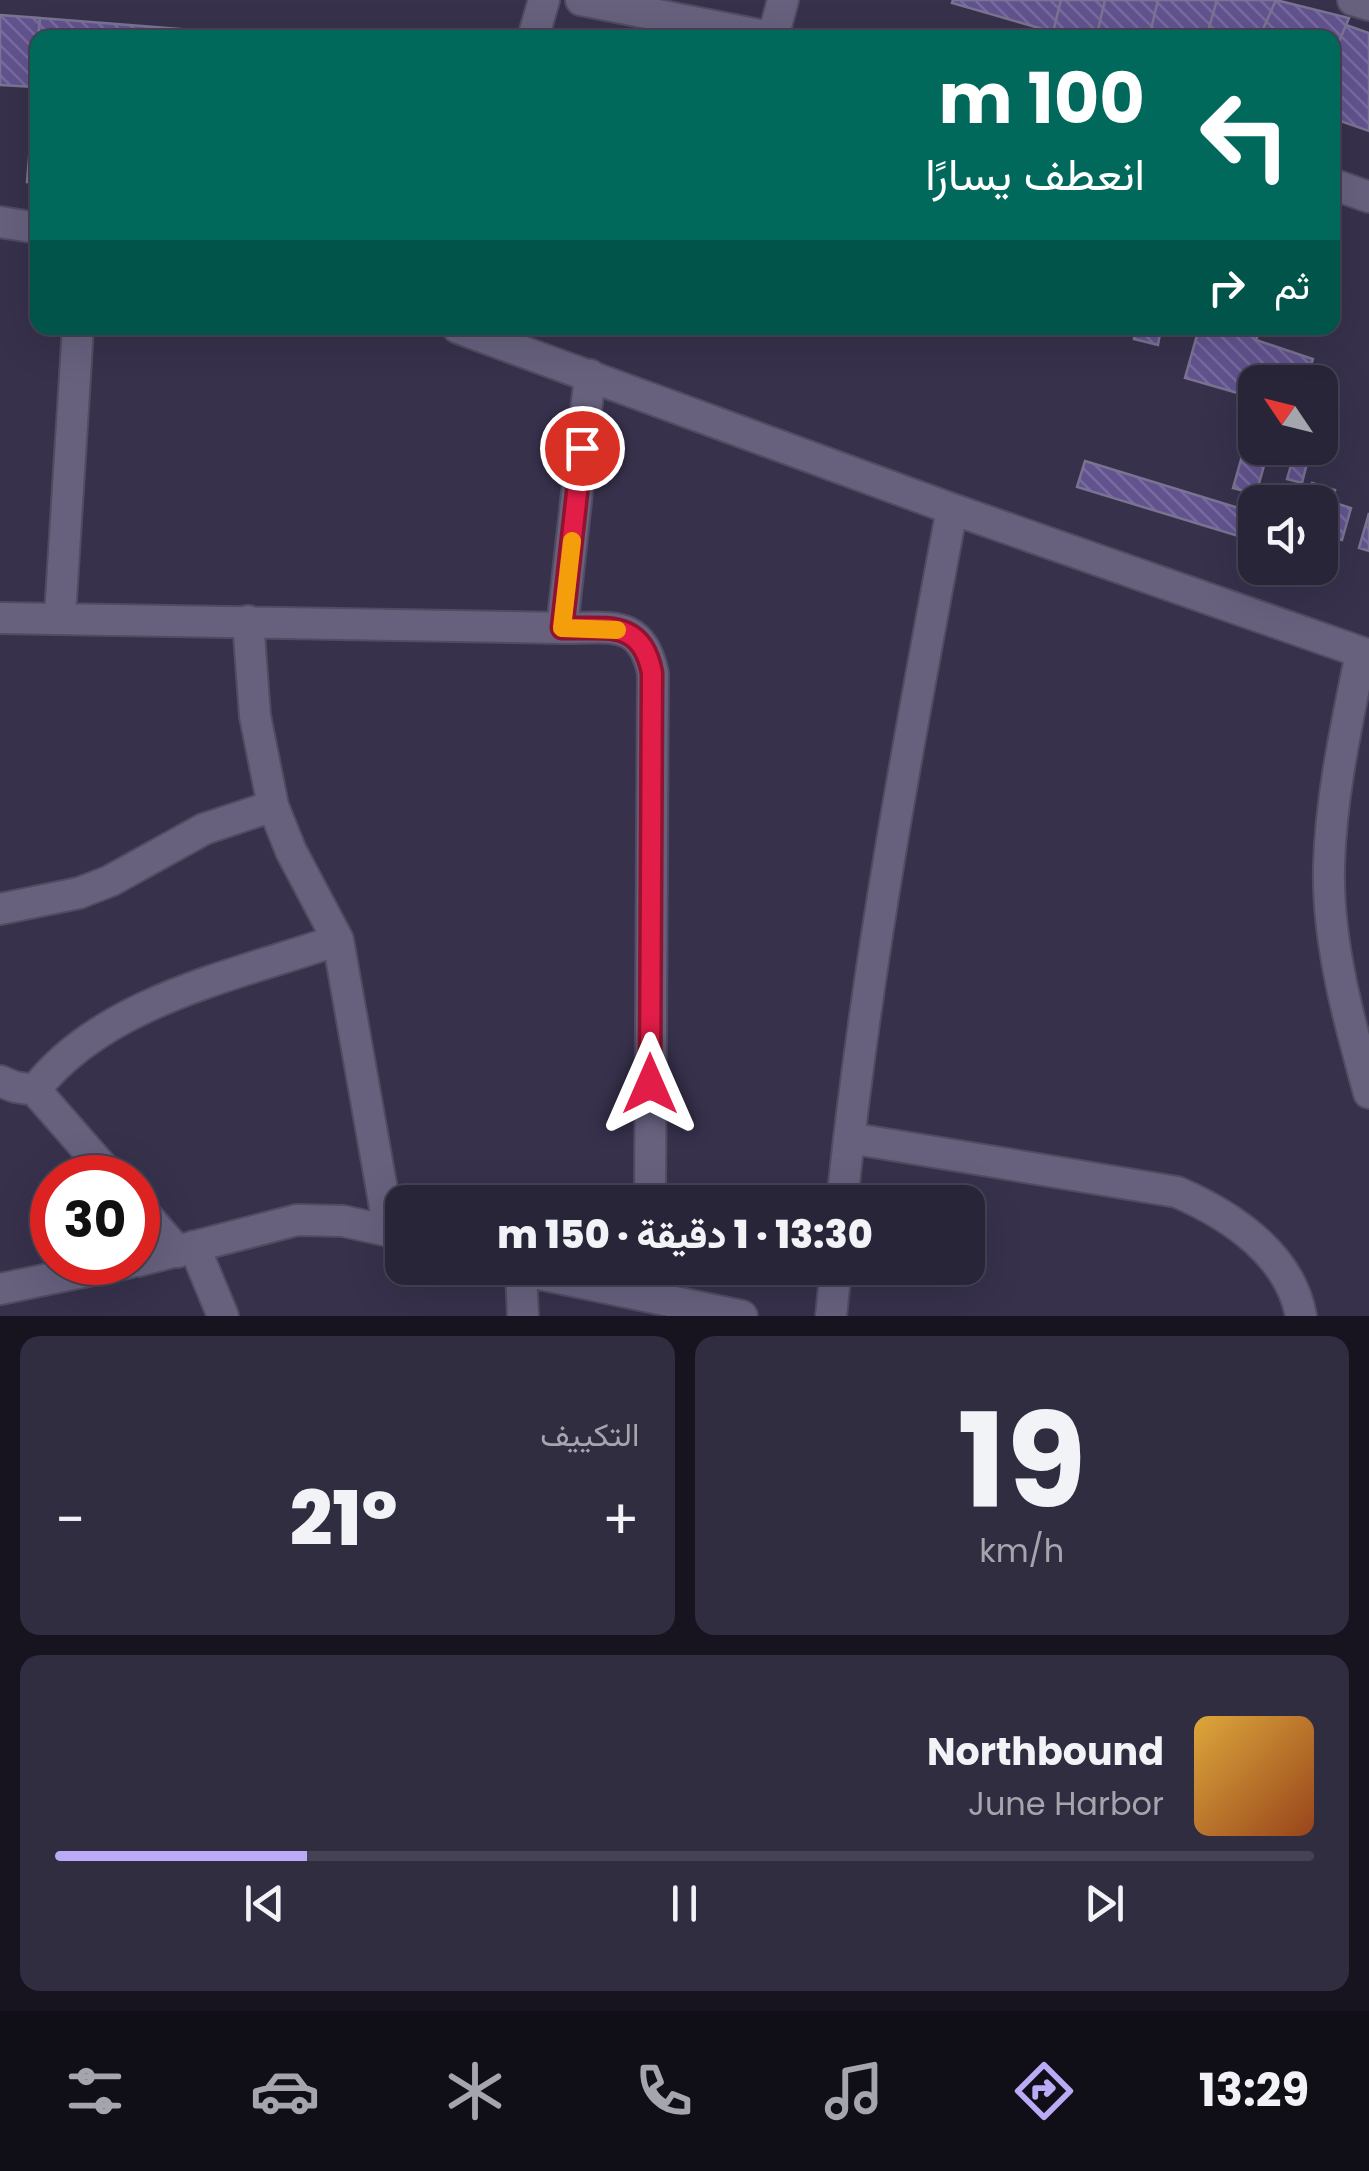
<!DOCTYPE html>
<html lang="ar">
<meta charset="utf-8">
<style>
:root{--surface:#292539;--page:#312d41;--text:#f1f3f6;--muted:#a5a5ae;--line:#454253;--accent:#bbaaf6}
body{margin:0;font-family:Poppins,Vazirmatn,sans-serif;background:var(--page);color:var(--text);direction:rtl;height:100vh;display:flex;flex-direction:column;font-size:38px;white-space:nowrap}
*{box-sizing:border-box;margin:0}
p{font-size:32px;color:var(--muted)}
.icon{flex:none;width:55px;height:55px;fill:none;stroke:currentColor;stroke-width:2;stroke-linecap:round;stroke-linejoin:round}
.map{position:relative;height:1316px;overflow:hidden;direction:ltr}
.details{display:flex;flex-direction:column;gap:20px;padding:20px;background:#17141f;flex:1}
.details>*{flex:none}
.top-card{position:absolute;left:30px;top:30px;width:1310px;height:305px;border-radius:20px;box-shadow:0 10px 40px #0002,0 0 0 2px var(--line);direction:rtl;background:#00695c;color:#fff;overflow:hidden}
.needle{width:65px;rotate:305deg}
.controls{position:absolute;left:1238px;top:365px;display:grid;gap:20px}
.controls a{display:grid;place-items:center;width:100px;height:100px;border-radius:20px;background:var(--surface);box-shadow:0 10px 40px #0002,0 0 0 2px var(--line);font-size:50px}
.speed{position:absolute;left:30px;top:1155px;display:flex;gap:20px;font-size:50px;font-weight:700;text-align:center}
.speed>*{display:grid;place-content:center;width:130px;height:130px;border-radius:50%;background:var(--surface);box-shadow:0 10px 40px #0002,0 0 0 2px var(--line);line-height:1}
.speed .limit{border:15px solid #d22;background:#fff;color:#111}
.pin{position:absolute;display:grid;place-items:center;width:85px;height:85px;color:#fff;margin:-42px;border:5px solid #fff;border-radius:50%;box-shadow:0 2px 10px #0007}
.me{position:absolute;width:110px;margin:-55px;rotate:0deg;stroke-linejoin:round;filter:drop-shadow(0 0 8px #0008)}
.turn{display:flex;align-items:center;gap:35px;height:210px;padding:0 30px;font-size:45px}
.turn .icon{width:130px;height:130px;stroke-width:2.5}
.turn b{display:block;font-size:70px;line-height:85px}
.then{display:flex;align-items:center;height:95px;padding:0 30px;background:#0003;gap:20px;font-size:38px}
.big{font-size:75px;font-weight:800;line-height:1.1}
.details .tile{flex:1;display:flex;flex-direction:column;justify-content:center;gap:15px;min-width:0;padding:0 35px;border-radius:20px;background:var(--page)}
.details .dial{align-items:center;gap:0}
.dial b{font-size:130px;line-height:1}
.song{display:flex;align-items:center;gap:30px}
.cover{width:120px;height:120px;border-radius:15px;background:linear-gradient(135deg,hsl(40 70% 55%),hsl(20 70% 35%))}
.played{height:10px;border-radius:5px;background:linear-gradient(90deg,var(--accent) 20%,var(--line) 20%)}
.keys{display:flex;justify-content:space-around;direction:ltr}
.heat{display:flex;justify-content:space-between;align-items:center;font-size:55px;direction:ltr}
.details .tiles{flex:1;display:grid;gap:20px;grid-template-columns:1fr 1fr}
.tile:last-child{grid-column:span 2}
.trip{position:absolute;left:385px;top:1185px;width:600px;height:100px;border-radius:20px;background:var(--surface);box-shadow:0 10px 40px #0002,0 0 0 2px var(--line);font-weight:800;line-height:100px;text-align:center;direction:rtl}
.dock{display:flex;height:160px;justify-content:space-around;align-items:center;background:#100f17;color:var(--muted)}
.dock .icon{width:70px;height:70px}
.dock .active{color:var(--accent)}
.dock b{font-size:45px;color:var(--text)}
.map>svg:first-child{display:block}
</style>
<div class="map">
<svg width="1369" height="1316" viewBox="0 0 1369 1316">
<defs>
<pattern id="building-back-hatch" width="6" height="6" patternUnits="userSpaceOnUse" patternTransform="scale(2.5)"><rect width="6" height="6" fill="#62538f"/><path d="M-1 5l2 2M0 0l6 6M5-1l2 2" fill="none" stroke="#786b9f"/></pattern>
</defs>
<rect width="100%" height="100%" fill="#37314c"/>
<path fill="url(#building-back-hatch)" stroke="#7a7492" stroke-width="2.5" d="M953,0H1061L1053,32L952,3Z
M1061,0H1105L1096,38H1074L1053,32Z
M1105,0H1158L1149,38H1096Z
M1158,0H1217L1206,38H1149Z
M1217,0H1276L1259,38H1206Z
M1276,0L1349,18L1332,58V38H1259Z
M0,15L40,18L34,87L0,85Z
M40,18L192,30V38H38Z
M1346,25L1369,33V131L1332,118V58Z
M38,49V183L27,182Z
M1136,328H1161L1158,345L1134,339Z
M1199,328L1223,332L1225,328H1260L1256,340L1313,359L1305,382H1255V398L1185,378Z
M1253,417L1255,448H1269L1256,494L1233,488Z
M1294,455L1308,459L1302,483L1287,479Z
M1085,461L1255,513V541L1077,487Z
M1312,483L1335,490L1332,502L1351,508L1342,540L1320,534V502H1307Z
M1369,513V551L1359,548Z"/>
<g fill="none" stroke-linecap="round" stroke-linejoin="round">
<defs>
<path id="street" d="M1353,0L1369,5
M773,37L783,0
M533,38L544,0
M0,222L38,228
M458,328L952,509L1369,655
M60,616L78,328
M0,618L562,628C609,629 641,617 653,673L650,1202
M248,621L255,716L273,806L291,851L338,940L389,1230
M562,628L590,375
M1361,653C1347,723 1331,794 1329,866C1327,942 1349,1021 1369,1093
M0,909L79,893L110,881L204,829L273,806
M0,1081L15,1087L35,1090L112,1178
M35,1090C103,1001 237,975 338,940
M849,1138L1177,1192C1230,1215 1290,1254 1301,1316
M842,1202C866,970 909,738 952,509
M138,1206L178,1252
M194,1246L223,1316
M138,1261L297,1220L343,1221L402,1234
M510,1268L742,1316
M521,1271L523,1316
M0,1289L131,1262
M831,1316L836,1268"/>
<path id="secondary" d="M581,0L775,38
M1332,184L1369,197"/>
</defs>
<use href="#street" stroke="#514c62" stroke-width="34"/>
<use href="#secondary" stroke="#514c62" stroke-width="34"/>
<use href="#street" stroke="#67617e" stroke-width="30"/>
<use href="#secondary" stroke="#67617e" stroke-width="30"/>
</g>
<g fill="none" stroke-linecap="round" stroke-linejoin="round">
<defs>
<path id="route" d="M582,448L562,628C607,629 642,619 652,673L650,1084"/>
</defs>
<use href="#route" stroke="#92132f" stroke-width="25"/>
<use href="#route" stroke="#e11d48" stroke-width="18"/>
<path stroke="#f59e0b" stroke-width="18" d="M572,541L562,628L617,630"/>
</g>
</svg>
<div class="controls">
<a><svg class="needle" viewBox="-14 -14 28 28"><path d="M0-13l5 13h-10z" fill="#e53935"/><path d="M0 13l5-13h-10z" fill="#a5a5ae"/></svg></a>
<a><svg class="icon" aria-label="sound" viewBox="0 0 24 24"><path d="M4 9h4l5-4v14l-5-4H4zM17 9q2 3 0 6"/></svg></a>
</div>
<div class="speed"><div class="limit">30</div></div>
<div class="pin" style="left:582px;top:448px;background:#d93025"><svg class="icon" aria-label="arrive" viewBox="0 0 24 24"><path d="M6 21V4h12l-3 4 3 4H6"/></svg></div>
<svg class="me" style="left:650px;top:1084px" viewBox="-20 -20 40 40"><path d="M0-17L14 15 0 8-14 15z" fill="#e11d48" stroke="#fff" stroke-width="4"/></svg>
<div class="trip">13:30 · 1 دقيقة · 150 m</div>
<div class="top-card">
<div class="turn"><svg class="icon" aria-label="left" viewBox="0 0 24 24"><path d="M17 20v-9H6M10 6l-5 5 5 5"/></svg><div><b>100 m</b>انعطف يسارًا</div></div>
<div class="then">ثم<svg class="icon" aria-label="right" viewBox="0 0 24 24"><path d="M7 20v-9h11M14 6l5 5-5 5"/></svg></div>
</div>
</div>
<section class="details">
<div class="tiles">
<div class="tile dial"><b>19</b><p>km/h</p></div>
<div class="tile"><p>التكييف</p>
<div class="heat"><a>−</a><b class="big">21°</b><a>+</a></div>
</div>
<div class="tile">
<div class="song"><i class="cover"></i><div><b>Northbound</b><p>June Harbor</p></div></div>
<div class="played"></div>
<div class="keys"><svg class="icon" aria-label="previous" viewBox="0 0 24 24"><path d="M18 5L8 12l10 7zM5 5v14"/></svg><svg class="icon" aria-label="pause" viewBox="0 0 24 24"><path d="M8 5v14M16 5v14"/></svg><svg class="icon" aria-label="next" viewBox="0 0 24 24"><path d="M6 5l10 7-10 7zM19 5v14"/></svg></div>
</div>
</div>
</section>
<nav class="dock">
<b>13:29</b>
<svg class="icon active" aria-label="directions" viewBox="0 0 24 24"><path d="M12 3l9 9-9 9-9-9zM9 14v-3h6M13 9l2 2-2 2"/></svg>
<svg class="icon" aria-label="music" viewBox="0 0 24 24"><path d="M9 18V5l10-2v13"/><circle cx="6" cy="18" r="3"/><circle cx="16" cy="16" r="3"/></svg>
<svg class="icon" aria-label="phone" viewBox="0 0 24 24"><path d="M5 4h4l2 5-3 2q2 4 5 5l2-3 5 2v4C11 20 4 13 5 4z"/></svg>
<svg class="icon" aria-label="climate" viewBox="0 0 24 24"><path d="M12 3v18M4 7l16 10M4 17L20 7"/></svg>
<svg class="icon" aria-label="car" viewBox="0 0 24 24"><path d="M5 17H2v-5l4-1 3-4h7l3 4 3 1v5h-3M9 17h6M6 11h13"/><circle cx="7" cy="17" r="2"/><circle cx="17" cy="17" r="2"/></svg>
<svg class="icon" aria-label="filters" viewBox="0 0 24 24"><path d="M4 7h16M4 17h16"/><circle cx="9" cy="7" r="2"/><circle cx="15" cy="17" r="2"/></svg>
</nav>
